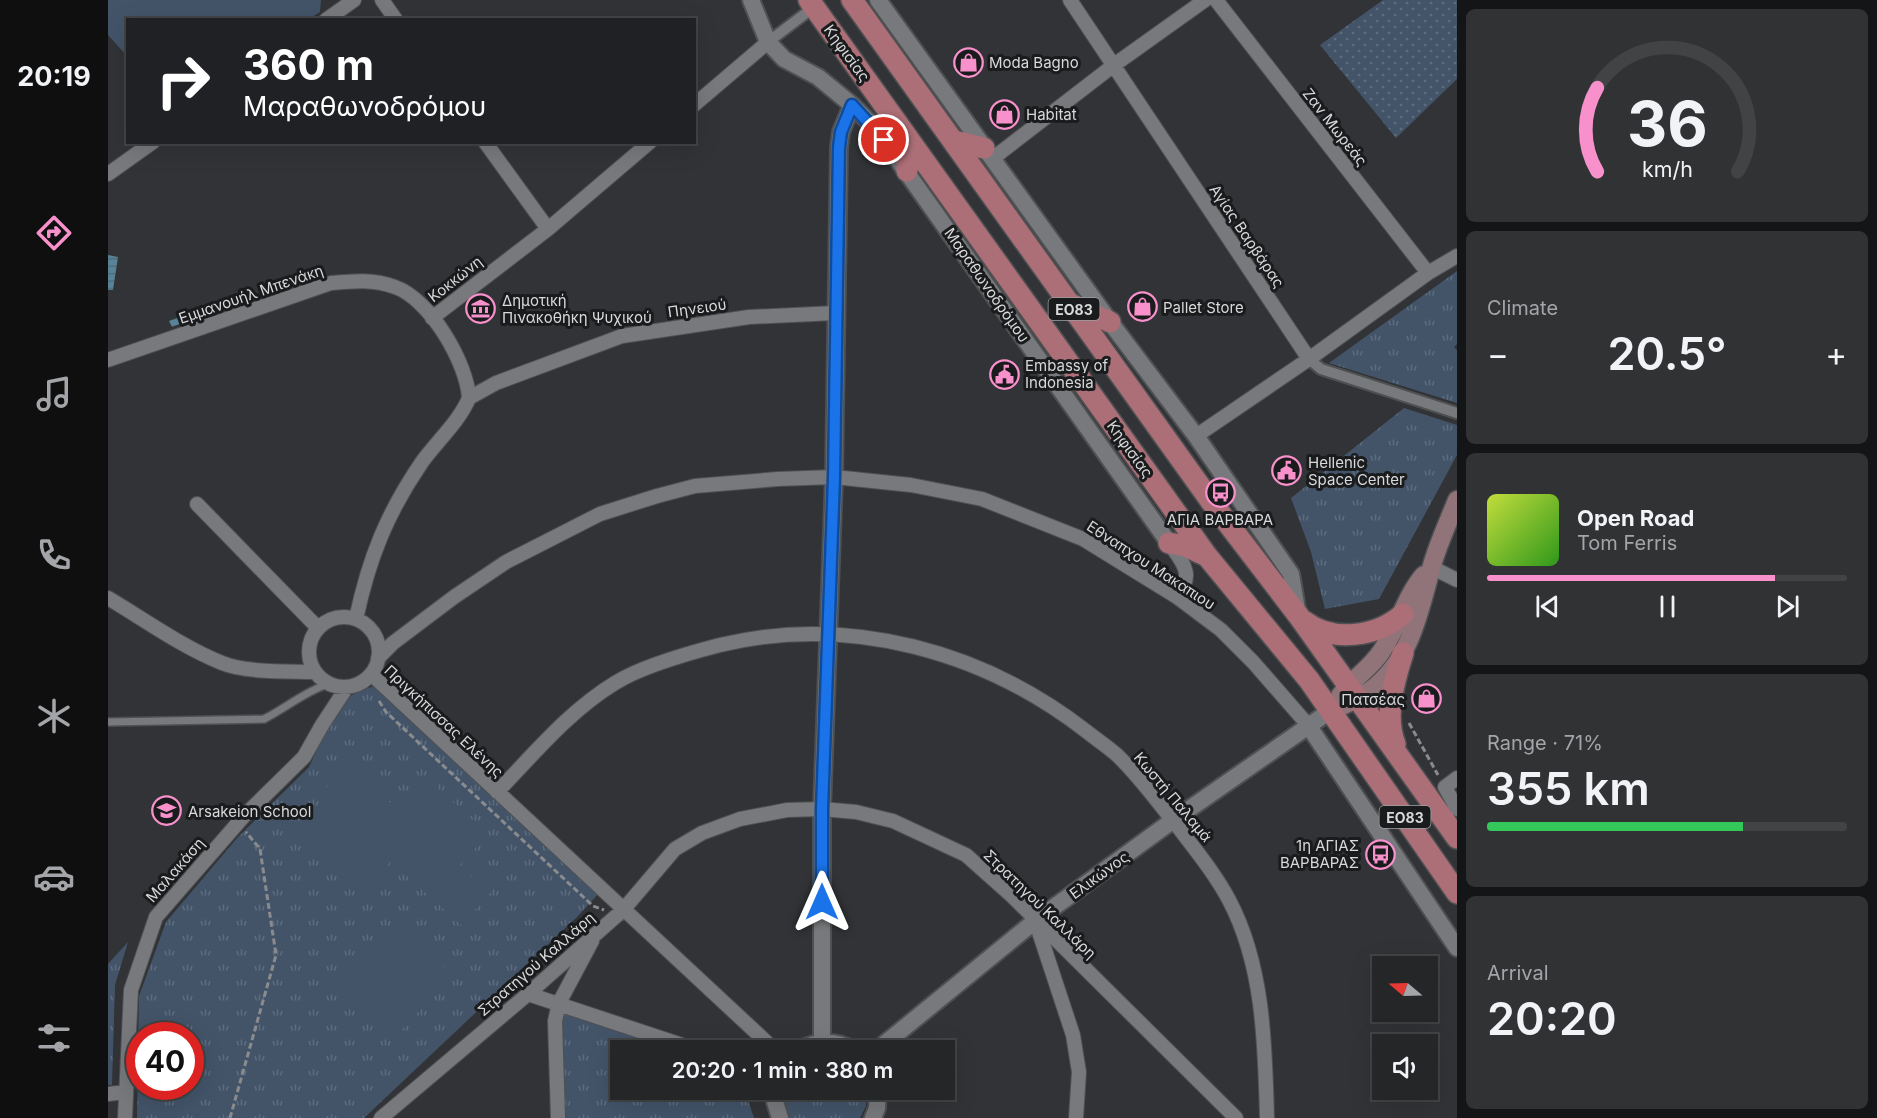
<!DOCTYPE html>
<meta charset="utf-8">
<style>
:root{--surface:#252628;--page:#313234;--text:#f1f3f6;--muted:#a3a5a8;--line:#424345;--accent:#f890cb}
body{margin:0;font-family:Inter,sans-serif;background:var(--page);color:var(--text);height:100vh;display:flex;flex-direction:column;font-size:22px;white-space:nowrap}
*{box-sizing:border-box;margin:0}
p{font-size:20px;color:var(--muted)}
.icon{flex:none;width:33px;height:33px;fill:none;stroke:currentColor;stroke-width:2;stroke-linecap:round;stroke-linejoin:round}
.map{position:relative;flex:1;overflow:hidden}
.drawer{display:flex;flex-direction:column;gap:9px;padding:9px;background:#141516;width:420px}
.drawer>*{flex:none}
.top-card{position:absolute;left:18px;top:18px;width:570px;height:126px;border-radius:0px;box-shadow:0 6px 24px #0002,0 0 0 2px var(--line);background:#202124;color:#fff;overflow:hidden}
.needle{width:39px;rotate:289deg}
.tools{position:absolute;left:1264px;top:956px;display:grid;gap:12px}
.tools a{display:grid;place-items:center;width:66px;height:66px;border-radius:0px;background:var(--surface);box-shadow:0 6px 24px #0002,0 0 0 2px var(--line);font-size:30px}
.speed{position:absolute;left:18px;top:1022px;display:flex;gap:12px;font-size:30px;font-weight:700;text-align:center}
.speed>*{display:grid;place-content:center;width:78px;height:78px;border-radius:50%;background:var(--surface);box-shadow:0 6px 24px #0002,0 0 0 2px var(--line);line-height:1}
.speed .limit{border:9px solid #d22;background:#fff;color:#111}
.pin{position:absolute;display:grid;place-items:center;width:51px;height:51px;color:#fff;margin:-26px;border:3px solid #fff;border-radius:50%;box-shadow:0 2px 6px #0007}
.me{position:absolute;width:66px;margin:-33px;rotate:0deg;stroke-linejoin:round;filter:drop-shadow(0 0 4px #0008)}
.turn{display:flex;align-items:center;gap:21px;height:126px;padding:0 18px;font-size:27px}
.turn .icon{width:78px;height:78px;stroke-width:2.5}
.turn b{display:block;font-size:42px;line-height:51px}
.big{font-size:45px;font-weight:600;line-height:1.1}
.drawer .card{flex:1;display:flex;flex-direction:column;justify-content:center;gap:9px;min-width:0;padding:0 21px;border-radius:9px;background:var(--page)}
.drawer .dial{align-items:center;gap:0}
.dial svg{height:156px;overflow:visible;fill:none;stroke:var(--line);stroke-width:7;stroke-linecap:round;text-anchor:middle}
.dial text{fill:var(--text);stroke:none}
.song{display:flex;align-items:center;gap:18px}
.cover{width:72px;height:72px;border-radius:9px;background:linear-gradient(135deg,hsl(70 70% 55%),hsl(110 70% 35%))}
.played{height:6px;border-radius:3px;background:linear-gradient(90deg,var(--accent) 80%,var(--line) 80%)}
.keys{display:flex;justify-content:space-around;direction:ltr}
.heat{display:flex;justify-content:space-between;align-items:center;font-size:33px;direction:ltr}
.charge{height:9px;border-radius:4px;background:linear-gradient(90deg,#34c759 71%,var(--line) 0)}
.trip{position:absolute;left:502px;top:1040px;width:345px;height:60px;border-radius:0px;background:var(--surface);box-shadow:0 6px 24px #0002,0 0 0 2px var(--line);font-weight:600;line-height:60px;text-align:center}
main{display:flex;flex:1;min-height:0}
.dock{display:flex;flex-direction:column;width:108px;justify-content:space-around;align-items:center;background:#0f0f10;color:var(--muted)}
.dock .icon{width:42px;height:42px}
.dock .selected{color:var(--accent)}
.dock b{font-size:27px;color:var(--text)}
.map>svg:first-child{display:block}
</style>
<main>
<nav class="dock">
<b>20:19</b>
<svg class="icon selected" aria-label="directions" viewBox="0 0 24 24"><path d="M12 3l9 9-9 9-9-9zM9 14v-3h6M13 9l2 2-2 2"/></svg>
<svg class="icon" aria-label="music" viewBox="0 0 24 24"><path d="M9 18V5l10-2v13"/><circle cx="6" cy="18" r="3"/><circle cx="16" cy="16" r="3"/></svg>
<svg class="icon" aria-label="phone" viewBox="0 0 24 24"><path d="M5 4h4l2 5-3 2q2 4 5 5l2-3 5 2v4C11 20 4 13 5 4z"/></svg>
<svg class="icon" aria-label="climate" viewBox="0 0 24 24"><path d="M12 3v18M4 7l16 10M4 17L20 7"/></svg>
<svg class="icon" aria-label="car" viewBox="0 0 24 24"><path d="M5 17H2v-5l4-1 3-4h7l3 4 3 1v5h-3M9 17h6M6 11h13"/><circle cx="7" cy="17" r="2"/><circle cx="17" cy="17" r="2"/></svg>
<svg class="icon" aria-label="filters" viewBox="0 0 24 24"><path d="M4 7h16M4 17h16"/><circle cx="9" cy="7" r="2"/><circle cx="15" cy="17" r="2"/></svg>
</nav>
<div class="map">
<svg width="1349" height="1118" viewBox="0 0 1349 1118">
<defs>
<pattern id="grass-tufts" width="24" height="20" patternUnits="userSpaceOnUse" patternTransform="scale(1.5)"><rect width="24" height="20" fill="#435469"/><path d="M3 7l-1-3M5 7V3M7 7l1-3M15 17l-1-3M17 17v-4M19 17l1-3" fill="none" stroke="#5d6c7e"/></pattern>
<pattern id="garden-dots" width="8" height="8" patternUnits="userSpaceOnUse" patternTransform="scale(1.5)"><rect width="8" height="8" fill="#435469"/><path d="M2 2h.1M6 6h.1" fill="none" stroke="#5d6c7e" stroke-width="1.8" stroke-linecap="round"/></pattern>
<pattern id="water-rules" width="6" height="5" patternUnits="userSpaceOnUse" patternTransform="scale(1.5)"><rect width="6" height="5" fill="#588397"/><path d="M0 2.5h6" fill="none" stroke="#506c79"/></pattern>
</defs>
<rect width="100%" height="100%" fill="#313336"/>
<path fill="url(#grass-tufts)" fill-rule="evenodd" d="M1349,271V344L1346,347L1349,350V403L1221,363Z
M1296,408L1349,425V455L1271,599L1217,609L1203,552L1183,498Z
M266,686L491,893L470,916L256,1118H29L31,996L58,922L130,837L201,767L231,702L251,691ZM32,1035H82V1086H32Z
M20,942L7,985L4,1085H0V964Z
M452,1004L567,1050H513V1089H639V1097L646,1118H451Z
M676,1089H759L758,1106L752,1118H682L676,1103Z"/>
<path fill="url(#garden-dots)" d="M1275,0H1349V79L1288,138L1212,45Z"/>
<path fill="#435469" d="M0,0H213L212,12L201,19L20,20L19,56L0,35Z
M240,764L291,811L320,779L380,834L351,866L363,877L371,869L389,885L353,925L283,861L252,895L191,839L221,806L211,796Z
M286,921L344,974L290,1034L231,981Z"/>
<path fill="url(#water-rules)" d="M0,255L10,257L5,290H0Z
M99,306L102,312L64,327L61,321Z"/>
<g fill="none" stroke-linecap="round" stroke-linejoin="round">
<defs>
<path id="service" d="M0,722L156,719C178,708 196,692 220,684"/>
<path id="pedestrian" d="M660,42L706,7
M1201,359L1213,369L1349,413"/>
<path id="minor" d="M274,0L288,20
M962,0L1201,359
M1108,0L1320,273
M218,20L246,0
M586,105L660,42
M377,142L440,229
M884,159L1006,65L1097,0
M0,174L45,142
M324,318L440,229L542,142
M0,360L223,283C245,281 266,279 287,287C322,299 359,363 361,398C351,422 329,441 314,462C279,513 261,558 248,619
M361,398L388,383L514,336L641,317L727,313
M1088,436L1201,359L1320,273L1349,256
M89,504L210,628
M1061,543C1075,563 1087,574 1069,597
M1323,567L1349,580
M0,598C37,620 74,647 114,663C139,673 180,671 207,672
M201 652a35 35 0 1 1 70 0a35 35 0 1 1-70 0Z
M270,658L285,643L346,597L398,562L492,514L549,496L587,486L670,479L726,477L803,485L874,499L975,539L1069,597L1113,630L1145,662L1200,725
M263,674L667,1050
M1349,778L1337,787L1349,809
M389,792C426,754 461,711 507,683C534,666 581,653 612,645C741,614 875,651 978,731C988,739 1000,747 1009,755C1031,776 1048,800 1067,823C1086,848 1106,872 1121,900C1156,966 1157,1046 1159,1118
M929,926L965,1035L971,1072L968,1118
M420,994L589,1050
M0,1094L17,1092
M17,1118L23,990L48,917L136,816L196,757L214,725L239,687
M273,1118L420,994L515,910L567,849L594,833L632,819L679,810L714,809L748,812L785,821L858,855L903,895L1128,1118
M450,1118L447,1021L451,1003L484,941"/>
<path id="tertiary" d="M643,0L660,42L676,59L710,77L744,105L768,129L1061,543
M770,0L1002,322L1088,436L1183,574L1190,615
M1200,725L1349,948
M714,1042V809L726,477L731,147L733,132L744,105
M691,1050C710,1040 727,1040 746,1050
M769,1050L927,921L1064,821L1222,711
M667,1089V1102L672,1118
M765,1118L769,1108L770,1089"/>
<path id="secondary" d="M1232,696C1244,679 1262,669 1273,652C1290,628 1297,597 1316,575
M1222,711C1236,705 1251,699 1263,690C1302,661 1311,613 1323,569C1329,546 1340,523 1349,500"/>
<path id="primary" d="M701,0L1099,556L1201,680L1349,893
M744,0L1102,500L1190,615L1349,838
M846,141L876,148
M799,171L800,139
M965,305L1002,322
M1061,543L1077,546L1099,556
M1196,621C1224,643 1269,637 1295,614
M1287,744C1276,716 1286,681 1295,653"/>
</defs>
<use href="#service" stroke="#4e5052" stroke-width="10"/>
<use href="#pedestrian" stroke="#4e5052" stroke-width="14"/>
<use href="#minor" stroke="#4e5052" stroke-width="16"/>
<use href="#tertiary" stroke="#4e5052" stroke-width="20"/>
<use href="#secondary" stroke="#4e5052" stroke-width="21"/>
<use href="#primary" stroke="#4e5052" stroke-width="24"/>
<path stroke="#8a8b8e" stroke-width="3" stroke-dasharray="6 3" stroke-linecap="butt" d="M271,701L278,712L485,906L496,910
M1301,723L1330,775
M122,1118L168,955L152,849L138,832"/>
<use href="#service" stroke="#77797c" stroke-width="7"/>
<use href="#pedestrian" stroke="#77797c" stroke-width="10"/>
<use href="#minor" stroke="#77797c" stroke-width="14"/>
<use href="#tertiary" stroke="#77797c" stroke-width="16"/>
<use href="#secondary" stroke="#91747a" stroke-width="18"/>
<use href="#primary" stroke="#ac6e77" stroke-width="21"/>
</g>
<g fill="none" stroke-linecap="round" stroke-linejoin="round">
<defs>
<path id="route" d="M714,902V809L726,477L731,147L733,132L744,105L776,140"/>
</defs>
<use href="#route" stroke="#114b97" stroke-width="15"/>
<use href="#route" stroke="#1a73e8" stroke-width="10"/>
</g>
<defs>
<symbol id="shop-ring" viewBox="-11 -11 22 22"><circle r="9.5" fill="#1a1b1c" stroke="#f890cb" stroke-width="1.5"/><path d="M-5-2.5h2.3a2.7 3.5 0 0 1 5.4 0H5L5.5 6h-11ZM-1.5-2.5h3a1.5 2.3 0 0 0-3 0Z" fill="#f890cb"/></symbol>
<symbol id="museum-ring" viewBox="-11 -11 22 22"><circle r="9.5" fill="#1a1b1c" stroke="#f890cb" stroke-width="1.5"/><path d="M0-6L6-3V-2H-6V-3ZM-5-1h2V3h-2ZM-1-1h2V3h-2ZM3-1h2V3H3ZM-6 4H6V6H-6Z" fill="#f890cb"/></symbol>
<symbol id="civic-ring" viewBox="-11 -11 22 22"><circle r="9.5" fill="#1a1b1c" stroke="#f890cb" stroke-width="1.5"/><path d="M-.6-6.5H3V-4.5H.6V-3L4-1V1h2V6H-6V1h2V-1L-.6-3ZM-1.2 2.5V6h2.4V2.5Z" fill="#f890cb"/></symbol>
<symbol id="bus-ring" viewBox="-11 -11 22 22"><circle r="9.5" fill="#1a1b1c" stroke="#f890cb" stroke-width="1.5"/><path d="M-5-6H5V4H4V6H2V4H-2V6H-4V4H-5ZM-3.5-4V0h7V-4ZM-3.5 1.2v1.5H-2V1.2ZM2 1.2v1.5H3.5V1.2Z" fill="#f890cb"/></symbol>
<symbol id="school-ring" viewBox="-11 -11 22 22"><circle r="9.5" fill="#1a1b1c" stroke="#f890cb" stroke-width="1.5"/><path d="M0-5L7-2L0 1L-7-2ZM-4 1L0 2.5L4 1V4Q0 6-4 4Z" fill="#f890cb"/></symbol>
</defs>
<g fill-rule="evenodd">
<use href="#shop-ring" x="844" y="46" width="33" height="33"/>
<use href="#shop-ring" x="880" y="98" width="33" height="33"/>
<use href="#shop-ring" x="1018" y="290" width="33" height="33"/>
<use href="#museum-ring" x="356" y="292" width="33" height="33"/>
<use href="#civic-ring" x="880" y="358" width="33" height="33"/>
<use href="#civic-ring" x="1162" y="454" width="33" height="33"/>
<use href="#bus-ring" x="1096" y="476" width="33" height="33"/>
<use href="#shop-ring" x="1302" y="682" width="33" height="33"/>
<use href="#school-ring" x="42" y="794" width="33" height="33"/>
<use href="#bus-ring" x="1256" y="838" width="33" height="33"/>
</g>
<g text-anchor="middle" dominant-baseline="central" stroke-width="6" stroke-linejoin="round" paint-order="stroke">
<g fill="#1a1b1c" stroke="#9fa0a2" stroke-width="1.5">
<rect x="940.5" y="298" width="51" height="22" rx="4.5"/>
<rect x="1271.5" y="806" width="51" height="22" rx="4.5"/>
</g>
<g font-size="14" font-weight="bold" fill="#d8d9db">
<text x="966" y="309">ΕΟ83</text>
<text x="1297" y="817">ΕΟ83</text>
</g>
<g font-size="15" fill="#d8d9db" stroke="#1a1b1c">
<text transform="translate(739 53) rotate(54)">Κηφισίας</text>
<text transform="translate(1227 127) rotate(52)">Ζαν Μωρεάς</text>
<text transform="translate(1139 236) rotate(56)">Αγίας Βαρβάρας</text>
<text transform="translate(347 279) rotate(-38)">Κοκκώνη</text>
<text transform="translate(879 285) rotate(55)">Μαραθωνοδρόμου</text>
<text transform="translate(143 294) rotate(-19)">Εμμανουήλ Μπενάκη</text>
<text transform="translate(589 308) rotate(-8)">Πηνειού</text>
<text transform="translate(1022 449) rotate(54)">Κηφισίας</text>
<text transform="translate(1043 565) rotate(33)">Εθναπχου Μακαπιου</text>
<text transform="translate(336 721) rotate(43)">Πριγκήπισσας Ελένης</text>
<text transform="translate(1065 797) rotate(50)">Κωστή Παλαμά</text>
<text transform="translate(67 870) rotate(-49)">Μαλακάση</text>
<text transform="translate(991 875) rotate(-36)">Ελικώνος</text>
<text transform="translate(932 904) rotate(44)">Στρατηγού Καλλάρη</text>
<text transform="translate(428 964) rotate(-41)">Στρατηγού Καλλάρη</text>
</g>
<g font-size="15" fill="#d8d9db" stroke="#1a1b1c" text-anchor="start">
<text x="881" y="62">Moda Bagno</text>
<text x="918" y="114">Habitat</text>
<text x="394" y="300">Δημοτική<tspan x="394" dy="17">Πινακοθήκη Ψυχικού</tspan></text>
<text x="1055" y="307">Pallet Store</text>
<text x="917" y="365">Embassy of<tspan x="917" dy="17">Indonesia</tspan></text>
<text x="1200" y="462">Hellenic<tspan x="1200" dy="17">Space Center</tspan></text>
<text x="1112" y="519" text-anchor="middle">ΑΓΙΑ ΒΑΡΒΑΡΑ</text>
<text x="1297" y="699" text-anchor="end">Πατσέας</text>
<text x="80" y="811">Arsakeion School</text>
<text x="1251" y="845" text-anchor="end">1η ΑΓΙΑΣ<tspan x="1251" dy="17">ΒΑΡΒΑΡΑΣ</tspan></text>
</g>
</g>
</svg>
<div class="tools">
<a><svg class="needle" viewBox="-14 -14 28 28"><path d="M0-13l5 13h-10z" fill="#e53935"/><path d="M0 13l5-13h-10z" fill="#a3a5a8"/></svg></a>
<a><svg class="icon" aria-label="sound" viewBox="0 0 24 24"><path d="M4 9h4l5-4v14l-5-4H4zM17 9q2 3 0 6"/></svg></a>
</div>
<div class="speed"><div class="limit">40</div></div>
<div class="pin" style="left:776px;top:140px;background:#d93025"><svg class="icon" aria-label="arrive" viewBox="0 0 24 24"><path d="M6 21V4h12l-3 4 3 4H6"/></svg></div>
<svg class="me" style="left:714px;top:902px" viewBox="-20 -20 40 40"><path d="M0-17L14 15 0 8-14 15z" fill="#1a73e8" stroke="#fff" stroke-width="4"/></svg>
<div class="trip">20:20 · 1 min · 380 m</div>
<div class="top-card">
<div class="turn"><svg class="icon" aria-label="right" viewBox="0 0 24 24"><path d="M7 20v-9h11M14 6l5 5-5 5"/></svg><div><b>360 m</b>Μαραθωνοδρόμου</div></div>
</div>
</div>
<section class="drawer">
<div class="card dial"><svg viewBox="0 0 100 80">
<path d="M14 69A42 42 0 1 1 86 69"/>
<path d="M14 69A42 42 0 0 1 14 26" stroke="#f890cb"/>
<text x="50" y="56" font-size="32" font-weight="700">36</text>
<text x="50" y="72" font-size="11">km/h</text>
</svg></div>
<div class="card"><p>Climate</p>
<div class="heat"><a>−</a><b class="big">20.5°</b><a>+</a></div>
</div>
<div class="card">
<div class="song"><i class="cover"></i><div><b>Open Road</b><p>Tom Ferris</p></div></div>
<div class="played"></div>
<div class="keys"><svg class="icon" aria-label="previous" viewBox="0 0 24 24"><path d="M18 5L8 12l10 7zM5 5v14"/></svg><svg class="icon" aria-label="pause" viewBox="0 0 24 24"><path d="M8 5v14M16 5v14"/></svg><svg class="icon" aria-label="next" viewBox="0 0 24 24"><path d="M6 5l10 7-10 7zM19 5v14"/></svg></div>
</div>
<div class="card"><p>Range · 71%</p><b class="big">355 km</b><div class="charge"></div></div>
<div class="card"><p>Arrival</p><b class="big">20:20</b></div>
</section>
</main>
